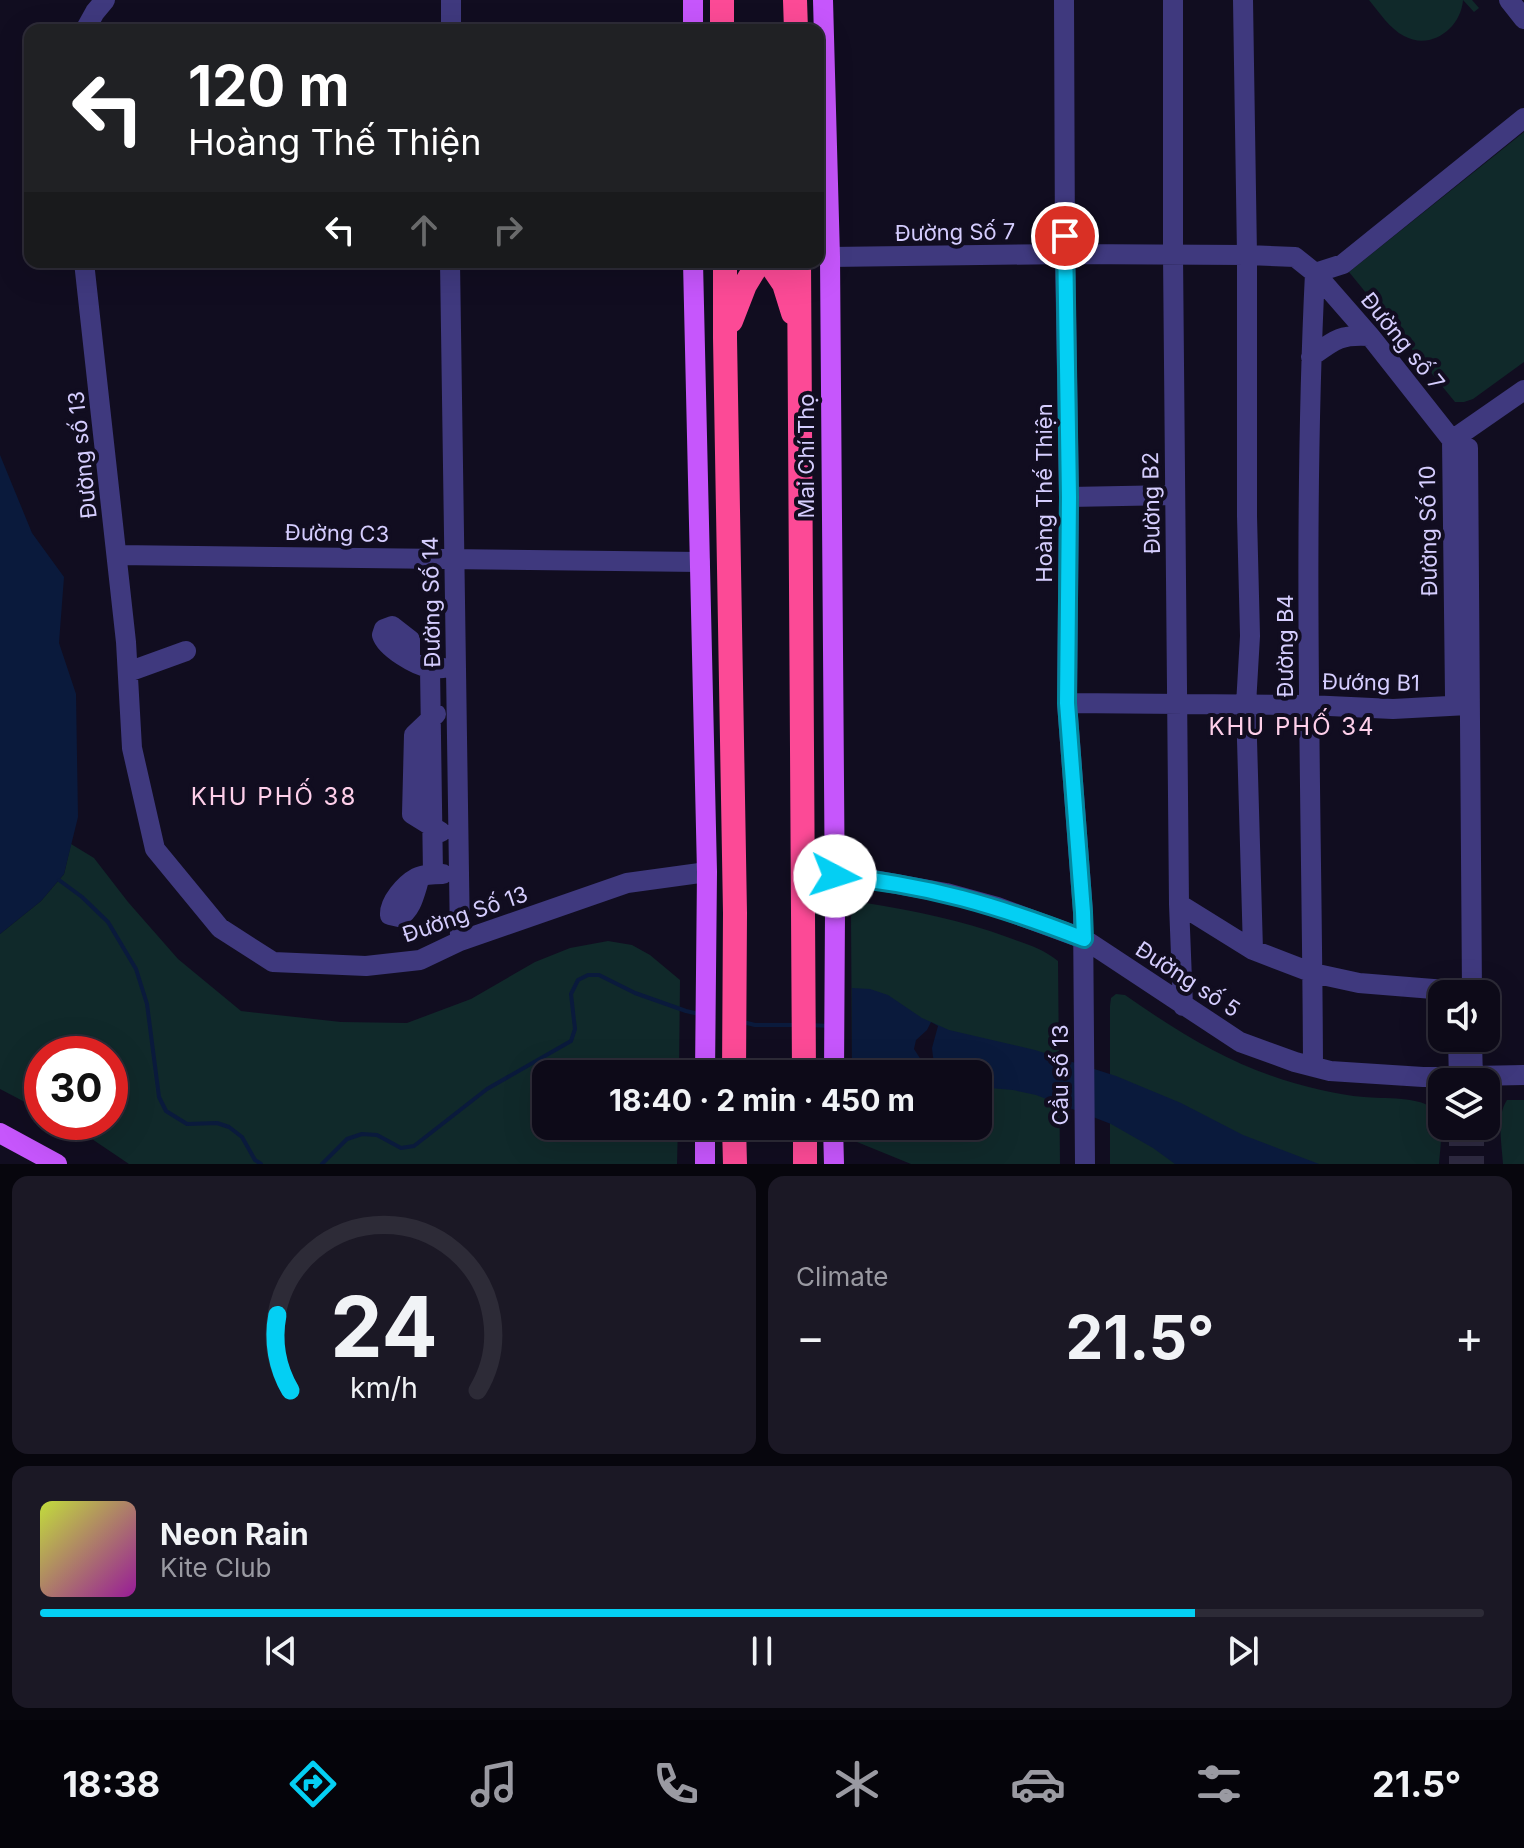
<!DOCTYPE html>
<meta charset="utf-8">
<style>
:root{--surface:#0d0a18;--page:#1b1825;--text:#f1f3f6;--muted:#9a9aa2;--line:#2d2b37;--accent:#04cff3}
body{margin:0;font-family:Inter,sans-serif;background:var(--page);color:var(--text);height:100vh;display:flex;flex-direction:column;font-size:30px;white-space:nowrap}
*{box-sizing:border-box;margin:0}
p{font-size:26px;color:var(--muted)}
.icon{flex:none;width:44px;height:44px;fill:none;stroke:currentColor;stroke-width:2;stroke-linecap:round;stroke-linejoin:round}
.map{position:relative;height:1164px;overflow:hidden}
.side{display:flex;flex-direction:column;gap:12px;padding:12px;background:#07060d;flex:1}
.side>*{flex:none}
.banner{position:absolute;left:24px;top:24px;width:800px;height:244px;border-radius:16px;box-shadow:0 8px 32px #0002,0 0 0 2px var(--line);background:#202124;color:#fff;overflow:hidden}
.tools{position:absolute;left:1428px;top:980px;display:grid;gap:16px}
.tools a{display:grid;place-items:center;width:72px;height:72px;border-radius:16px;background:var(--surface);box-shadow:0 8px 32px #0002,0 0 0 2px var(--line);font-size:40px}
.speed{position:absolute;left:24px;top:1036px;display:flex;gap:16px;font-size:40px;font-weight:700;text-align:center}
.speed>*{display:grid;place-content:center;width:104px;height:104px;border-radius:50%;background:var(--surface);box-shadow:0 8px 32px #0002,0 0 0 2px var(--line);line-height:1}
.speed .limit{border:12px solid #d22;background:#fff;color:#111}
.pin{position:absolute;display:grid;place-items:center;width:68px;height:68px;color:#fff;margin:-34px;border:4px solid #fff;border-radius:50%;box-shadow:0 2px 8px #0007}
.me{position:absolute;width:88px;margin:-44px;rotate:95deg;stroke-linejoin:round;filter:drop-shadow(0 0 6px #0008)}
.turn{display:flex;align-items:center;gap:28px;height:168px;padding:0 32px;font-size:36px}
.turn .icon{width:104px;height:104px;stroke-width:2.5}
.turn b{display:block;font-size:56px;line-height:68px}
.lanes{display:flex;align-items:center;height:76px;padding:0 32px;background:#0003;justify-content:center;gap:40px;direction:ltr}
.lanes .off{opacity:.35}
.big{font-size:60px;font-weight:700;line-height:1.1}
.side .card{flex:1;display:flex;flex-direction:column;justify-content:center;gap:12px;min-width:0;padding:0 28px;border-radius:16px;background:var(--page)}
.side .dial{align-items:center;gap:0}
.dial svg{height:208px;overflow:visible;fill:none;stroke:var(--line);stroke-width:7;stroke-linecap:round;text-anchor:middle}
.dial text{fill:var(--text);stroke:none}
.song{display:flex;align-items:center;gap:24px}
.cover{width:96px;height:96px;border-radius:12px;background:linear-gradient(135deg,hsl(70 70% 55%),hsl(300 70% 35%))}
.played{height:8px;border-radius:4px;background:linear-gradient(90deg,var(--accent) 80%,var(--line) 80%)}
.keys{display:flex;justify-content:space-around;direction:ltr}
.heat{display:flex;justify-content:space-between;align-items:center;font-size:44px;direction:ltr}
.side .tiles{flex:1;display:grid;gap:12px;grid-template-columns:1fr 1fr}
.card:last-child{grid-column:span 2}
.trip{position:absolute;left:532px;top:1060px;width:460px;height:80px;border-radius:16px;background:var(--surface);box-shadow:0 8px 32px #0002,0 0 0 2px var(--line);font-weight:700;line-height:80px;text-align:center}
.dock{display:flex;height:128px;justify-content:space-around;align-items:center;background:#05040a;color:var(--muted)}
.dock .icon{width:56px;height:56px}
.dock .on{color:var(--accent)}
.dock b{font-size:36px;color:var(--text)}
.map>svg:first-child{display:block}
</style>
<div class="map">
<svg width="1524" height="1164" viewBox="0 0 1524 1164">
<rect width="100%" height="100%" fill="#110d20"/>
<path fill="#10292a" d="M1369,0H1472L1479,8L1474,12L1463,0C1461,28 1431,51 1404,36C1390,29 1379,12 1369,0Z
M1524,132V362L1473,399L1464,402H1455L1349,272Z
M71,844L94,858L128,902L178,959L241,1011L341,1022L407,1023L471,999L535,962L570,948L608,941L632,945L650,955L680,980L679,1074H546V1126H678L677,1164H129L86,1135L62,1122H110V1054H42V1111L0,1089V934L41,901L64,874Z
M866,903C914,911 962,920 1007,937C1026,944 1042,948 1058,961L1060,1164H911L857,1142L854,1136L853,1126H978V1074H852L851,916L860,905Z
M1116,994L1125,995C1188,1039 1244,1073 1321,1090C1335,1093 1350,1096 1364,1097C1382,1099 1422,1096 1434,1110C1445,1122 1440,1149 1439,1164H1110V1006L1111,998Z
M1507,1100H1524V1164H1503C1502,1145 1496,1116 1507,1100Z"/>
<path fill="#0a1a3c" d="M0,455L32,533L64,577L59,643L76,694L78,817L64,874L41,901L0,934Z
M852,988L870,989L888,995L922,1018L949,1030L1035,1050L1116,1076L1181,1103L1243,1135L1319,1164H1175L1153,1148L1111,1124L1036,1095L1013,1090L978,1087V1074C961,1074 944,1075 927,1074C901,1072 878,1056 852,1065Z"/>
<path fill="#110d20" d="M931,1022L938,1026L932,1048L934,1065L937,1074H927L923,1063L914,1049L916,1040L927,1030Z"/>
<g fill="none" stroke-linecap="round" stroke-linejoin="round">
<path stroke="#0a1a3c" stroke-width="4" d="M59,880L82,897L108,922L136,969L147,1004L159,1097L166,1111L187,1124L217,1123L229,1127L242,1137L255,1160L261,1164
M743,1022L755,1025H794
M810,1025L830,1026
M322,1164L347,1139L362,1134L377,1135L401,1148L414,1146L487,1089L571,1041L575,1029L571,994L578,980L588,975H599L635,993L686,1011L699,1014"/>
<path stroke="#2e2a41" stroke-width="20" stroke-dasharray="20 10" stroke-linecap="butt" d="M1459,1126V1164
M1474,1126V1164"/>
<path stroke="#3f397e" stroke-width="20" d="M1064,0L1065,254L1069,497L1067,703L1083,912L1085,1164
M1173,0V255L1179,904L1183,1006
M1243,0L1247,255V516L1250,636L1246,705L1253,950
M1509,0L1524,19
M85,30L95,12L105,0
M451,30V0
M830,257L1065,254L1247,255L1295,257L1315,273L1370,336L1452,440L1468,448L1472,994
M84,262L126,642L132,748L155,849L220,928L273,962L366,966L420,960L460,941L627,883L707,872
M450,262L460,941
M1315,273L1343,264L1524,118
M1311,357C1334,340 1340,334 1370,336
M1452,440L1455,696
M1452,440L1524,390
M1069,497L1175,495
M117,555L700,562
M410,660V640L392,626L384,629L382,635C386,648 416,666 430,668C434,669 439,668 444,668
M430,668L433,874
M128,672L186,651
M1067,703L1308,705L1393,709L1468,705
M436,714L414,735L412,814L441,832
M835,876L869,879L946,893L997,907L1084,939L1240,1042L1295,1062L1330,1071L1423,1077L1524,1075
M420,877C415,891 413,909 399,917L390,915C389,902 405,884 416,878C424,874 434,874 443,874
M1179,904L1253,950L1313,973L1359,983L1458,991
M1458,1038L1459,1082
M1472,1038L1473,1082
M1313,1067C1312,802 1302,537 1315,273"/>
<path stroke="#c656fc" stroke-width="20" d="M693,0V30
M823,0L830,257L835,912L834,1074
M693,262L707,872L705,1074
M833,1126L834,1164
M0,1133L57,1164
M705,1164V1126"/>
<path stroke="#fc4a96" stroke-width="24" d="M722,0V30
M795,0L796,30
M725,262V338L735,913L734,1074
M769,262L784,284L793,313
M799,262L804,1074
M731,321L745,285L759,262
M734,1126L735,1164
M805,1126V1164"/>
</g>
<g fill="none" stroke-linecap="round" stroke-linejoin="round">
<defs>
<path id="route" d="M835,876C926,884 999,906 1084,939L1083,912L1067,703L1069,497L1065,236"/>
</defs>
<use href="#route" stroke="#03879e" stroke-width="20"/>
<use href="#route" stroke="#04cff3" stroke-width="14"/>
</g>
<g text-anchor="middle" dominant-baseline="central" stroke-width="8" stroke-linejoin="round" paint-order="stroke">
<g font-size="22" fill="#d5cdfe" stroke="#110d20">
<text transform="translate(955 232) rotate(-1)">Đường Số 7</text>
<text transform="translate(1403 341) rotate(51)">Đường số 7</text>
<text transform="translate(82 455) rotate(-96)">Đường số 13</text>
<text transform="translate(806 456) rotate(-90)">Mai Chí Thọ</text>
<text transform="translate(1044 493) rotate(-90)">Hoàng Thế Thiện</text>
<text transform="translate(1151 503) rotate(-91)">Đường B2</text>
<text transform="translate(1428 531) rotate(-91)">Đường Số 10</text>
<text transform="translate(337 533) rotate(1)">Đường C3</text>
<text transform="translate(431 602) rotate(-91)">Đường Số 14</text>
<text transform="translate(1285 646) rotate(-90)">Đường B4</text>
<text transform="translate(1371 682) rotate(1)">Đướng B1</text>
<text transform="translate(465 914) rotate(-19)">Đường Số 13</text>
<text transform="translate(1188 979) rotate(33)">Đường số 5</text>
<text transform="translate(1060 1075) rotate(-90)">Cầu số 13</text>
</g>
<g font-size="24" letter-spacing="2" fill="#fecfea" stroke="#110d20">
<text x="1292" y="726">KHU PHỐ 34</text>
<text x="274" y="796">KHU PHỐ 38</text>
</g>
</g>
</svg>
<div class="tools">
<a><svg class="icon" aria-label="sound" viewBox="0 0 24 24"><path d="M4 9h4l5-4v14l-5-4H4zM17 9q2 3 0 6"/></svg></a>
<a><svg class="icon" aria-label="layers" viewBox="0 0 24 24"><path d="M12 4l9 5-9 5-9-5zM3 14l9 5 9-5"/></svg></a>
</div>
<div class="speed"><div class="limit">30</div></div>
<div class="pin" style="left:1065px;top:236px;background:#d93025"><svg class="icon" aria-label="arrive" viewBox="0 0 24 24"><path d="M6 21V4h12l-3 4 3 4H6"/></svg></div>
<svg class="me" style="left:835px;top:876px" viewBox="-20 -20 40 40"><circle r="19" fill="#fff"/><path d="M0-13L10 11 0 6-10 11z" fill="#04cff3"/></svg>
<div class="trip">18:40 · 2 min · 450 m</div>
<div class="banner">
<div class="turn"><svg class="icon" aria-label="left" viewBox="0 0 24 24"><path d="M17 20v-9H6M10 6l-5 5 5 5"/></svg><div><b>120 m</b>Hoàng Thế Thiện</div></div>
<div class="lanes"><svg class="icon" aria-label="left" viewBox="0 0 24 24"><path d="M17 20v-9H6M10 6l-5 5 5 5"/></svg><svg class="icon off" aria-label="ahead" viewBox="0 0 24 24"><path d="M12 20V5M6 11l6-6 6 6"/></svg><svg class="icon off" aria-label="right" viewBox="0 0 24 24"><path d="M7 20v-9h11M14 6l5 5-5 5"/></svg></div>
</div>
</div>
<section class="side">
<div class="tiles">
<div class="card dial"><svg viewBox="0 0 100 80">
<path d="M14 69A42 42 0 1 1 86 69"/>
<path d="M14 69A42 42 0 0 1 9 40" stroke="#04cff3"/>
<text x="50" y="56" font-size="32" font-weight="700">24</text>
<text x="50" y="72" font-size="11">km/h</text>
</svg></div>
<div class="card"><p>Climate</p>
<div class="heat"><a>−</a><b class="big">21.5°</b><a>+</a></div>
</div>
<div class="card">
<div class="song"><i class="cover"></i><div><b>Neon Rain</b><p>Kite Club</p></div></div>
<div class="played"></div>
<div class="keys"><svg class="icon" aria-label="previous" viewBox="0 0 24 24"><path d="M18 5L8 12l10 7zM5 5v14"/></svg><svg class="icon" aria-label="pause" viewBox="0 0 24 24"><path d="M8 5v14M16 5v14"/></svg><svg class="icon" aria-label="next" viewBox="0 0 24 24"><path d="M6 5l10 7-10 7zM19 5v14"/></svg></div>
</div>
</div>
</section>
<nav class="dock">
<b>18:38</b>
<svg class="icon on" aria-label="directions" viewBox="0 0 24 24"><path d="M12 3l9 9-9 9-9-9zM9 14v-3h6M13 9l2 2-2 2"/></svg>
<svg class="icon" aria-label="music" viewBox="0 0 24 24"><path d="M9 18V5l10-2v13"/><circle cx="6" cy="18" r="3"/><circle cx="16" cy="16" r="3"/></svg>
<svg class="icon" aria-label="phone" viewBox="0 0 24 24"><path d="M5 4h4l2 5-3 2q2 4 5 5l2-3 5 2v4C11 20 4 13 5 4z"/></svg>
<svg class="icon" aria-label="climate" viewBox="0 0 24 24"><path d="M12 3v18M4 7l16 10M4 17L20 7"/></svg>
<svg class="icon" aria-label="car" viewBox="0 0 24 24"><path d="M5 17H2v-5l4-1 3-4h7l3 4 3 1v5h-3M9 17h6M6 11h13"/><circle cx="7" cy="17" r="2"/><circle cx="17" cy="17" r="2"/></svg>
<svg class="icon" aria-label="filters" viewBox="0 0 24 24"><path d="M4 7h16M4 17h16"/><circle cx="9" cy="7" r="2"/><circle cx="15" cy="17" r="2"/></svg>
<b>21.5°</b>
</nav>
